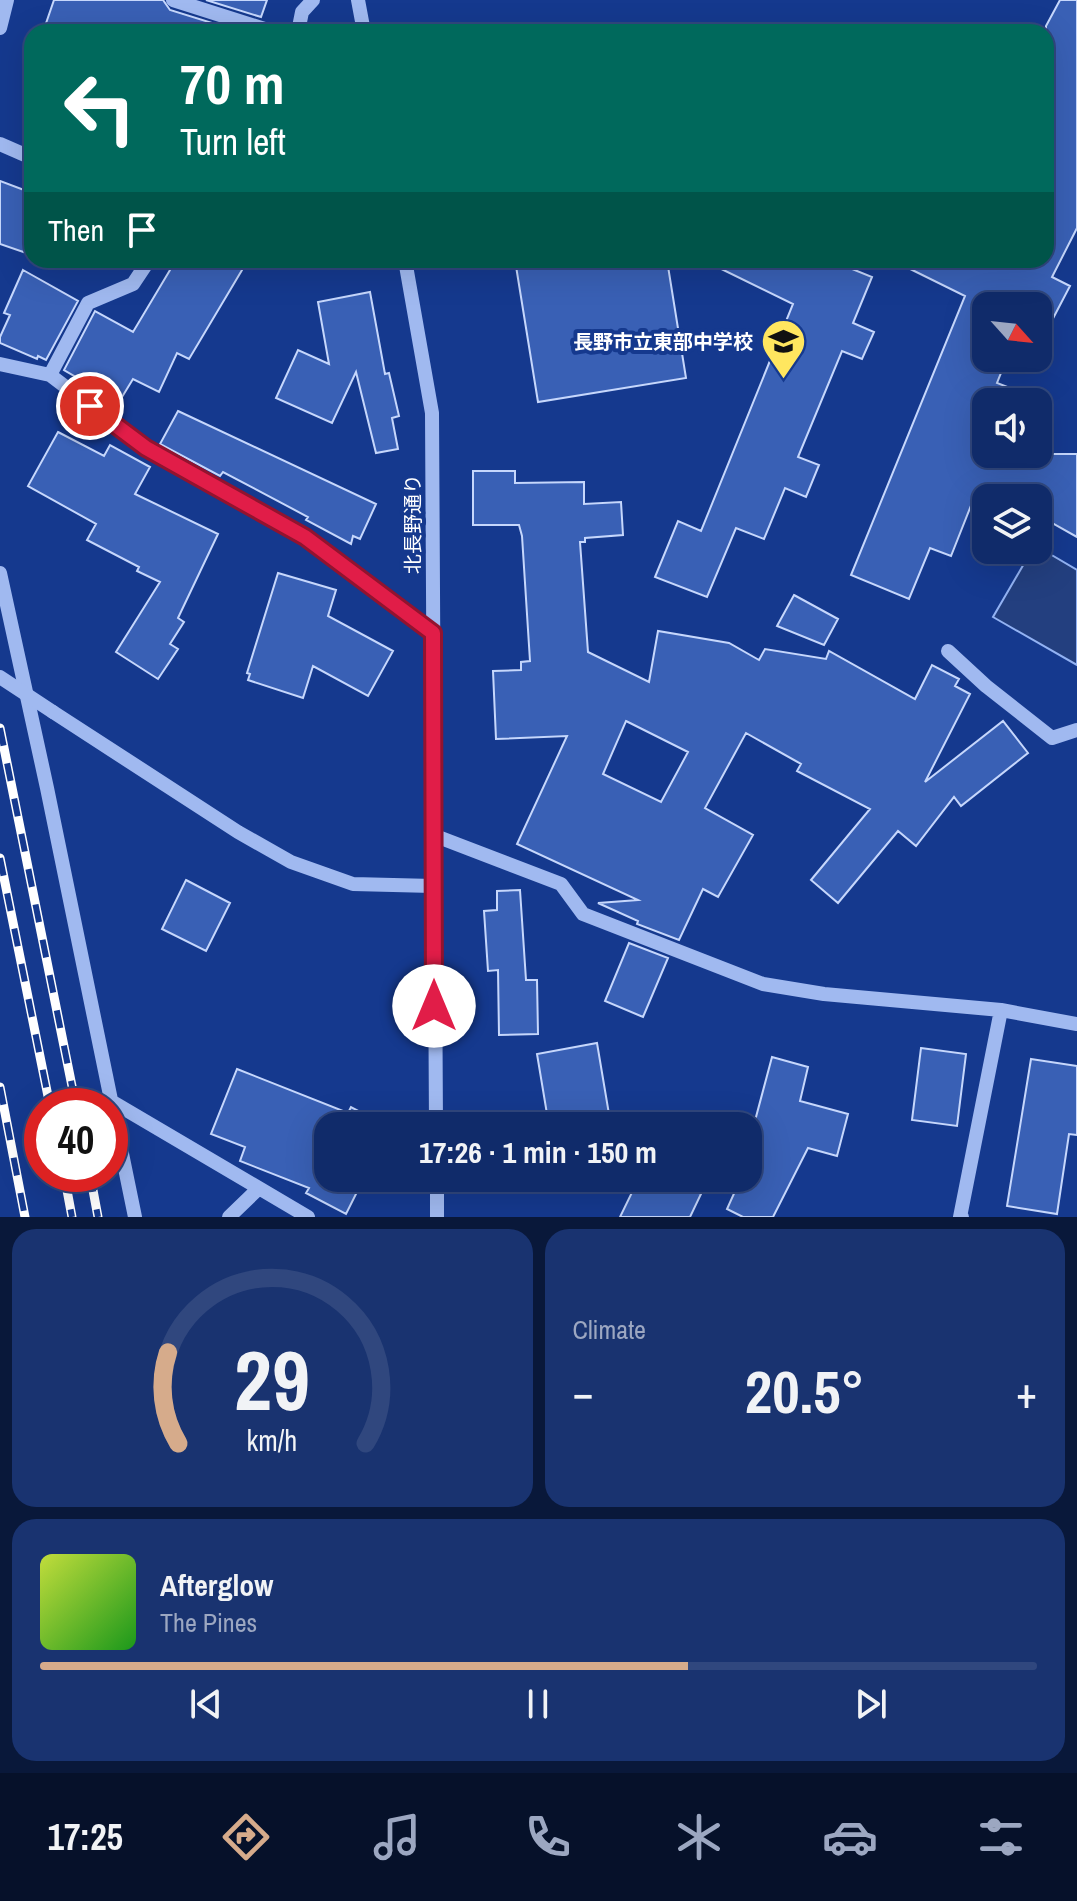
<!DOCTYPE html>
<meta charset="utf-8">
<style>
:root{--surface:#102b6a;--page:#193370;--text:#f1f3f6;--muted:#9ca7c1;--line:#30477e;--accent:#d6ab8b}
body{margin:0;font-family:"Archivo Narrow","Noto Sans JP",sans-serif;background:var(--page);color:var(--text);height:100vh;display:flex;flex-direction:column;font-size:30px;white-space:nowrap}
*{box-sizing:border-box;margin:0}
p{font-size:26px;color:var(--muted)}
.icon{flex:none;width:44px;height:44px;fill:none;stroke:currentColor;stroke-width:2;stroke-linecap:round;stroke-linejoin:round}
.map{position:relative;height:1217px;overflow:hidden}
.details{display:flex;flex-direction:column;gap:12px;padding:12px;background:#09183a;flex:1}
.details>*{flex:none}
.banner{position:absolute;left:24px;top:24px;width:1030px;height:244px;border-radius:24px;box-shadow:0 8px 32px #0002,0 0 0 2px var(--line);background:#00695c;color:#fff;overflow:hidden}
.needle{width:52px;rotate:117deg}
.tools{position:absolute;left:972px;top:292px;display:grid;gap:16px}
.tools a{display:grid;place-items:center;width:80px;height:80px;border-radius:16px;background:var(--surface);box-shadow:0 8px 32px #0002,0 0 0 2px var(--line);font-size:40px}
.speed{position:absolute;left:24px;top:1088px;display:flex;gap:16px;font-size:40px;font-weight:700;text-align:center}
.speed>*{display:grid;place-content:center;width:104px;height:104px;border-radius:50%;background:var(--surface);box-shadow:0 8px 32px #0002,0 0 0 2px var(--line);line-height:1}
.speed .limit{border:12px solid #d22;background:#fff;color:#111}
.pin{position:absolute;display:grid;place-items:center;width:68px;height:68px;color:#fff;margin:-34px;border:4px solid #fff;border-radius:50%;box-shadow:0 2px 8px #0007}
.me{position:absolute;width:88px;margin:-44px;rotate:0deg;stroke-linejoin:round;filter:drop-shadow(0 0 6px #0008)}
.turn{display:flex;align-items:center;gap:28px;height:168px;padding:0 24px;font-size:36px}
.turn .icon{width:104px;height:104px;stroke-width:2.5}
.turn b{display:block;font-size:56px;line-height:68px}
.then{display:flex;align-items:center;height:76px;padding:0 24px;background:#0003;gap:16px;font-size:30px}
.big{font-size:60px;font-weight:700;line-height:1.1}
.details .tile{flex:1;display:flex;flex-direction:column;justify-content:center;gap:12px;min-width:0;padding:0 28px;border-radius:24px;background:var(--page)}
.details .dial{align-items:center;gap:0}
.dial svg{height:208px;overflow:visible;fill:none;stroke:var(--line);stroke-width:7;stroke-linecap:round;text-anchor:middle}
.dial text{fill:var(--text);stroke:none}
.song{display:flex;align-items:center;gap:24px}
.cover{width:96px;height:96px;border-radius:12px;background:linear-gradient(135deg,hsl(70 70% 55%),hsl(120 70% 35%))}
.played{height:8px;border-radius:4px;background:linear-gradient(90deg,var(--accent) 65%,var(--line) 65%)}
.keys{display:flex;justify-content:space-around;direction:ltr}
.heat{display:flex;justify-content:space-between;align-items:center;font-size:44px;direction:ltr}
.details .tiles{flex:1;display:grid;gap:12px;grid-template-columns:1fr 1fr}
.tile:last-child{grid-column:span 2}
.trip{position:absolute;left:314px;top:1112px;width:448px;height:80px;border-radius:24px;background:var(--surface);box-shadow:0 8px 32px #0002,0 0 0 2px var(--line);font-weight:700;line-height:80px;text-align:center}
.menu{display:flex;height:128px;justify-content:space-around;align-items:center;background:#06112a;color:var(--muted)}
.menu .icon{width:56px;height:56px}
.menu .on{color:var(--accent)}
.menu b{font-size:36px;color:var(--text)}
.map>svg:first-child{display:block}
</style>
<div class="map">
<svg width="1077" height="1217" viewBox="0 0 1077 1217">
<rect width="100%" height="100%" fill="#15398e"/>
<path fill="#233f7f" stroke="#92b2f3" stroke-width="2" d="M1038,547L1077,570V665L993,617L1032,550H1038Z"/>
<path fill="#3960b5" stroke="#c6d7fc" stroke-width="2" fill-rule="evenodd" d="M54,0H163L170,10L241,32H43Z
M206,0H267L261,17Z
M1060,0H1077V228L1052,277L1070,286L1048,328L1038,322V306H986V358H1007L997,383L1018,391L1014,402H986V454H1077V537L1038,515V498H974L951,556L930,548L909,599L851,575L965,296L892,260H1046V26Z
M0,181L32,193V255L0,244Z
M176,260H248L189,359L177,353L159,392L133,379L119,402L64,370L95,311L133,332Z
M515,260H667L686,378L538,402Z
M703,260H830L872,277L853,323L874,332L862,359L842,351L798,457L819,465L806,497L785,488L764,539L736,528L707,597L655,577L678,521L701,531L793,304Z
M23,270L78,301L46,360L38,356L37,359L0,343V337L10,315L4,313Z
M370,292L385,374L389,373L399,416L392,418L398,449L376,453L356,372L332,423L276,398L298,350L329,364L318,302Z
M178,411L376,504L360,539L353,536L351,544L306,520L308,517L223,472L220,476L160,444Z
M58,432L104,456L110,445L150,467L135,494L218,534L178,618L184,622L170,644L178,649L158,679L116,652L160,582L137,571L139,567L87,540L96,524L28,486Z
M473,471H515V483L584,482V504L621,502L623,535L585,538V542H580L588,652L649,682L658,631L729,643L759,660L765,649L826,659L829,651L915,699L932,665L959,679L955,686L970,694L925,782L1003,721L1028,753L961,806L954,797L916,846L898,831L838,903L811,880L870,809L797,771L801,764L746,733L705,808L753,835L718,897L703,889L679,940L637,924L638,921L598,903L638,900L517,844L567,736L496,739L493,671L521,670V662L530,661L522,536L519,525H473ZM626,721L688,752L661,802L603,774Z
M278,573L336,590L328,616L393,651L368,696L313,666L303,698L248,680L250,674L247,673Z
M794,595L838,619L824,645L777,626Z
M186,880L230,903L206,951L162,929Z
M520,890L526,980H537L538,1034L499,1035L498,970L488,971L484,911L497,910V891Z
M629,943L668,958L643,1017L605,1001Z
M597,1043L611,1126H549L537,1054Z
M921,1048L966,1054L957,1126L912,1120Z
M772,1057L808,1067L800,1101L848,1114L837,1156L808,1148L773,1217H743L727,1209L741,1178H748V1147Z
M1031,1059L1077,1066V1135L1069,1134L1057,1214L1007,1206Z
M237,1069L348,1113L351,1107L387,1126H328V1178H364L346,1214L306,1193L309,1188L240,1161L245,1147L211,1134Z
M639,1178H668L701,1194L690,1217H620Z"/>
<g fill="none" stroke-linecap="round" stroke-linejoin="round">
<path stroke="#a0b9f0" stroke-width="14" d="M173,0L274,32
M358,0L364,32
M0,28L7,0
M298,32L302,12L313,0
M0,144L32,158
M405,260L432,413L436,1126
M0,364L50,375L146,448L305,537L433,633
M50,375L88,303L133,284L149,260
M0,573L47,788L135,1217
M948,651L986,686L1052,738L1077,730
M53,712L238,832L291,862L353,884L433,886
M433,835L561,884L583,914L763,984L824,994L1001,1010
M111,1101L308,1217
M437,1178V1217
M229,1217L258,1189
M962,1217H960L1001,1010L1077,1024"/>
<defs>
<path id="rail" d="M0,728L76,1106
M0,858L50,1106
M0,1087L25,1217
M64,1174L72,1217
M90,1174L98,1217"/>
</defs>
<use href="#rail" stroke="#fff" stroke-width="9"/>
<use href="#rail" stroke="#15398e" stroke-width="6" stroke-dasharray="18" stroke-linecap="butt"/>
<path stroke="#a0b9f0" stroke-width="14" d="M0,677L53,712"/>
</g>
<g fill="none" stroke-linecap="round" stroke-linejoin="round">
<defs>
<path id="route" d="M90,406L146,448L305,537L433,633L434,1006"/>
</defs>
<use href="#route" stroke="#92132f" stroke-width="20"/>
<use href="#route" stroke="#e11d48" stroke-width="14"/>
</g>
<defs>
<symbol id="school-pin" viewBox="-11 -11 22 30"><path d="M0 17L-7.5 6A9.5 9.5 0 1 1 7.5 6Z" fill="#ffe65f" stroke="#15398e"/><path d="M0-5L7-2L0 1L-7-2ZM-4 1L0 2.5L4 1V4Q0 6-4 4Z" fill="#111"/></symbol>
</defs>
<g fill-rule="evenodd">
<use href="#school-pin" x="758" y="316" width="51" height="69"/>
</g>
<g text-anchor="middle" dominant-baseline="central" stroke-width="8" stroke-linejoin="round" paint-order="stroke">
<g font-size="20" font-weight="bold" fill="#fff" stroke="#15398e" text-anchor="end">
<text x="753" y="341">長野市立東部中学校</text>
</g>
<g font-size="20" fill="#fff" stroke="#15398e">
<text transform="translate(412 524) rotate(-90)">北長野通り</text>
</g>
</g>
</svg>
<div class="tools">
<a><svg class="needle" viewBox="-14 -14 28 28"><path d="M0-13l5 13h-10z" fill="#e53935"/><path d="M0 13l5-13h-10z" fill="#9ca7c1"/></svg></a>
<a><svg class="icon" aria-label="sound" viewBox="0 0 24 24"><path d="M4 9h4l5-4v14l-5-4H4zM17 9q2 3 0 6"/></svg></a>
<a><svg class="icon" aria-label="layers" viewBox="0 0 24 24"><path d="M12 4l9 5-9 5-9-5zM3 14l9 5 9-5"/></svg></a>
</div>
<div class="speed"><div class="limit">40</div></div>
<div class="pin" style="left:90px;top:406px;background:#d93025"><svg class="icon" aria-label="arrive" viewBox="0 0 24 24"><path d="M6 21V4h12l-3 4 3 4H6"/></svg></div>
<svg class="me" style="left:434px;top:1006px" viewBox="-20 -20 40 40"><circle r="19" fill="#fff"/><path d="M0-13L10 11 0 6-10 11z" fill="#e11d48"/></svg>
<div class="trip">17:26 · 1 min · 150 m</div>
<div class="banner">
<div class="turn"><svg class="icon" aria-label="left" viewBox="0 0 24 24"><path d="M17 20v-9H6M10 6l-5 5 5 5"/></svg><div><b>70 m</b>Turn left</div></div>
<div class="then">Then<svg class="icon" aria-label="arrive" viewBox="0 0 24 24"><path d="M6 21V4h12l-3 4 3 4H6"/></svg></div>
</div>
</div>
<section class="details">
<div class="tiles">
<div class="tile dial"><svg viewBox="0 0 100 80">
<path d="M14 69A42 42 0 1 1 86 69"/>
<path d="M14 69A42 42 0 0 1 10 34" stroke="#d6ab8b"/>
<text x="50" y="56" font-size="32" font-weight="700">29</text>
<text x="50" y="72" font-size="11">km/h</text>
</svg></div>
<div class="tile"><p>Climate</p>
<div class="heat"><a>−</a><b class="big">20.5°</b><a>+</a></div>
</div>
<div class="tile">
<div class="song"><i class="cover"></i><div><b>Afterglow</b><p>The Pines</p></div></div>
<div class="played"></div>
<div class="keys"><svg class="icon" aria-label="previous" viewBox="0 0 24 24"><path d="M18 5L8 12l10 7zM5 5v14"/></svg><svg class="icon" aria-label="pause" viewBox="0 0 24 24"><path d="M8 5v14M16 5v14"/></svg><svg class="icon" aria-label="next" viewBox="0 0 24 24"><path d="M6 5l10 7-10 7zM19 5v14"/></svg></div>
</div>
</div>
</section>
<nav class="menu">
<b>17:25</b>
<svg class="icon on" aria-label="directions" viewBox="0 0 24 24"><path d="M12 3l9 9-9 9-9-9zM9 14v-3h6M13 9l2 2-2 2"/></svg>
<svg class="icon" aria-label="music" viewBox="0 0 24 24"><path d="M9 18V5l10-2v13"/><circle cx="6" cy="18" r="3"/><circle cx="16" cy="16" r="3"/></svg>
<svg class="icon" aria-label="phone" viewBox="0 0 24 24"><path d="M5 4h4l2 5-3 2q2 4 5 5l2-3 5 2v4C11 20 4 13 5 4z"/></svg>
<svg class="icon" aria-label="climate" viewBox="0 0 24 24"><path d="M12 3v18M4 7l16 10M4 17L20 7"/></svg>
<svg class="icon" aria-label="car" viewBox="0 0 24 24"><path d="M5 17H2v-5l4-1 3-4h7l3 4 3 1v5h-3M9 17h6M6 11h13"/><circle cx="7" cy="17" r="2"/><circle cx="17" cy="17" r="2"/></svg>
<svg class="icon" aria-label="filters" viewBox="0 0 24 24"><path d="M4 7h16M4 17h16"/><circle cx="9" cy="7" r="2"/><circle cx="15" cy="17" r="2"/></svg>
</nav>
